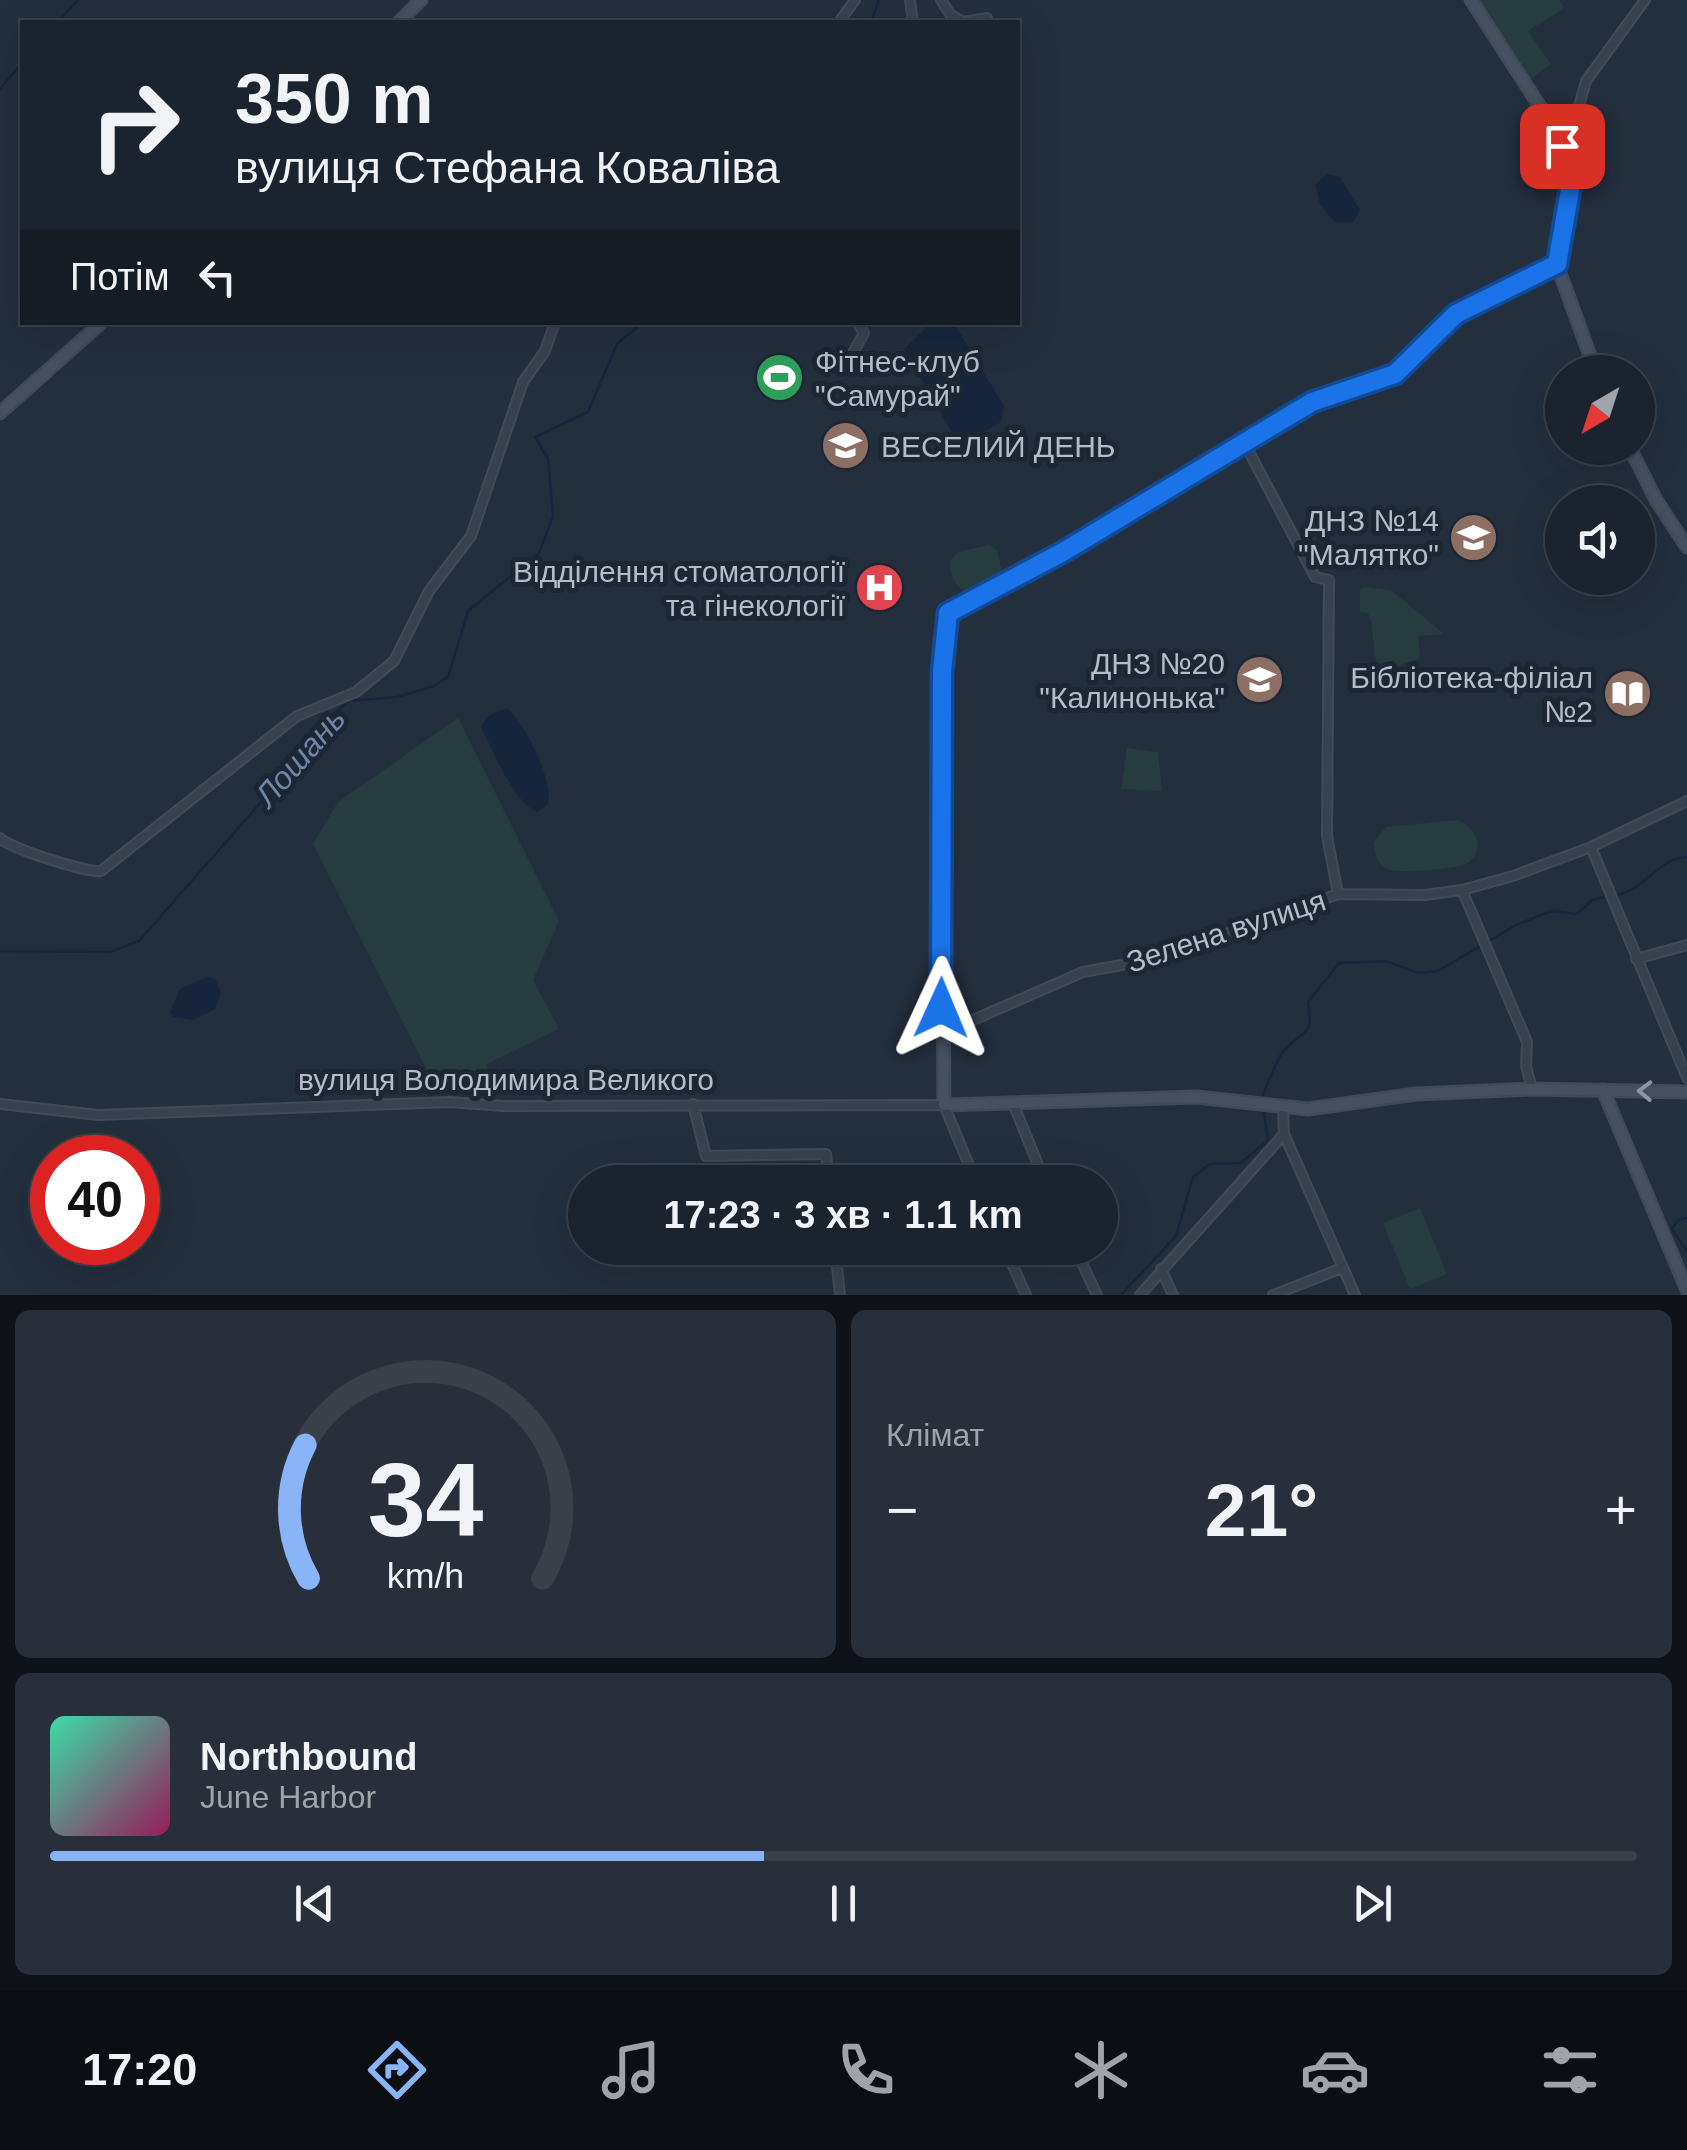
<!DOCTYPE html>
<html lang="uk">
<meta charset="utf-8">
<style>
:root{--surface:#1b232e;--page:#282f3a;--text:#f1f3f6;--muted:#a0a4aa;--line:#39404a;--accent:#8ab4f8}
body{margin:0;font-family:Helvetica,sans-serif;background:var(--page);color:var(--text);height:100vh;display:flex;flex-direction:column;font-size:38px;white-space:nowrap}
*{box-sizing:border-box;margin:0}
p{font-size:32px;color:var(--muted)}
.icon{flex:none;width:55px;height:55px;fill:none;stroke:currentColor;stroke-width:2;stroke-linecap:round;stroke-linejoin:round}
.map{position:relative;height:1295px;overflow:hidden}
.details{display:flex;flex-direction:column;gap:15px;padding:15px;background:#0f1319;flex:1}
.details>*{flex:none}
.top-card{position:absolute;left:20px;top:20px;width:1000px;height:305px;border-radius:0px;box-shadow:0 10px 40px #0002,0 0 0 2px var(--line);background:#1b232e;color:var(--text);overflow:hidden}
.needle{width:65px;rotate:219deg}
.buttons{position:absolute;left:1545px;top:355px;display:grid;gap:20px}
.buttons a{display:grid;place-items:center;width:110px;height:110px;border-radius:50%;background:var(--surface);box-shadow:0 10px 40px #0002,0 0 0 2px var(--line);font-size:50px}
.speed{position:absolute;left:30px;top:1135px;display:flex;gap:20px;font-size:50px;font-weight:700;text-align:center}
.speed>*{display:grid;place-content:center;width:130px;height:130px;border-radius:50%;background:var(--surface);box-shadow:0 10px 40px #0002,0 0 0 2px var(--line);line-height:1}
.speed .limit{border:15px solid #d22;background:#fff;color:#111}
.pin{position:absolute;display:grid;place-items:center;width:85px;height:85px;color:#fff;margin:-42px;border-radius:20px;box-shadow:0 5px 15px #0006}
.me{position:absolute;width:110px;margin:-55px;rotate:1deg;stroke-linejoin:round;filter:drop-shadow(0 0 8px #0008)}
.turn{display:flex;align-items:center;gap:35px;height:210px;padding:0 50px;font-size:45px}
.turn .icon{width:130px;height:130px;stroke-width:2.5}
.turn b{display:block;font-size:70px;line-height:85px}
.then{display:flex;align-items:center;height:95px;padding:0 50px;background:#0003;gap:20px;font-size:38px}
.big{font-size:75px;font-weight:700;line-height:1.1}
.details .card{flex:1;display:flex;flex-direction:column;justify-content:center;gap:15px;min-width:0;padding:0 35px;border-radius:15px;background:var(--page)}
.details .dial{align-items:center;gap:0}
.dial svg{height:260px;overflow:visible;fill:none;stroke:var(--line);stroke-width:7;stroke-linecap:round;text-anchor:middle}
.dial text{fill:var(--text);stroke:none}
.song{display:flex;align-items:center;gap:30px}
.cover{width:120px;height:120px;border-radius:15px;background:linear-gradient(135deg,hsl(160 70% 55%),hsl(330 70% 35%))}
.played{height:10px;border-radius:5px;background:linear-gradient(90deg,var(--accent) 45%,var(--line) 45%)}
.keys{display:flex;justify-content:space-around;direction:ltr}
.heat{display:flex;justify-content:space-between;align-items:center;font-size:55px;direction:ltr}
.details .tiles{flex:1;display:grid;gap:15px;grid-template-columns:1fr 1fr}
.card:last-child{grid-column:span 2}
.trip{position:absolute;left:568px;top:1165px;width:550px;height:100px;border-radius:50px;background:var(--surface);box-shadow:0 10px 40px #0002,0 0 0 2px var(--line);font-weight:700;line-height:100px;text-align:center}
.menu{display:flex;height:160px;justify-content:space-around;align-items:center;background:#0b0e12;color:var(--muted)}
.menu .icon{width:70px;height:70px}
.menu .on{color:var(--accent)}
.menu b{font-size:45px;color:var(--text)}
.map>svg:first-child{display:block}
</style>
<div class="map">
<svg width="1687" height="1295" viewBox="0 0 1687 1295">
<rect width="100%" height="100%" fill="#242f3e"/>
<path fill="#263c3f" d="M1478,0H1559L1564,8L1528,31L1551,64L1530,79Z
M989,545L998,552L1002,574L973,593C954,590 952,579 950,562L958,552Z
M1365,587L1391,590L1444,634L1418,636L1420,658L1377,673L1371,621L1368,613L1360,612V590Z
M458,718L559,921L533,980L559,1029L487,1064L486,1090H437L313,844L338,802Z
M1127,748L1158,752L1162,791L1121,789Z
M1457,820C1476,827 1487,849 1468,863C1459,869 1398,874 1388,869C1376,864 1374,853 1374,842L1386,827Z
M1420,1208L1447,1274L1410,1289L1383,1223Z"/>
<path fill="#17263c" d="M1327,174L1340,177L1360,210L1353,222H1334L1319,202L1316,184Z
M931,323H952L956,327L1004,406L1001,422L964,444L955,438L904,349Z
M506,708C524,719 554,782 548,804L537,812C512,801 494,751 481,727L488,716Z
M207,977L215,979L221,992L215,1009L193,1020L173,1017L170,1012L180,989Z"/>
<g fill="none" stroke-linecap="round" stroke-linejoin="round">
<path stroke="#17263c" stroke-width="2.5" d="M57,22L78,0
M871,22L879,0
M0,89L22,63
M1616,895C1646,890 1656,859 1687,857
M0,951L110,952L139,941L285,775L324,722L349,701L397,697L434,686L448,677L468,611L539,553L553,516L548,459L535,437L588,412L617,344L643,322
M1262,1101C1262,1094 1280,1053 1285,1049C1307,1028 1313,1036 1308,1002L1339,963L1385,961L1419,973L1438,971L1516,925L1551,911L1577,914L1592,900L1608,896
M1687,1218L1678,1220L1672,1229L1687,1251
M1121,1295L1176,1236L1193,1177L1210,1164L1241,1163L1268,1140L1263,1109"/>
<defs>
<path id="street" d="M910,0L913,22
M941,0L950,14L963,22
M839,22L855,0
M963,22L987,18
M1562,146L1570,138L1586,81L1645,0
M853,353L864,333L857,322
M1245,444L1315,577L1329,580L1327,836L1338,894
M0,838C9,848 87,873 101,871L297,716L356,692L394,661L429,591L471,536L523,382L545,351L555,322
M1591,847L1687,1078
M1462,890L1527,1042L1526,1066L1532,1089
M1636,959L1687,945
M941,1034L1083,972L1160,958L1338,894L1425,895L1462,890L1513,876L1591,847L1687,801
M1013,1103L1045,1182
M0,1104L98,1115L450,1102L503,1106L944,1105L976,1182
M693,1104L706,1156L826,1154L829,1182
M1283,1108L1284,1134L1355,1295
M835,1248L840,1295
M1005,1248L1026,1295
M1075,1248L1097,1295
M1161,1269L1173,1295
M1140,1295L1284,1134
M1273,1295L1342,1268"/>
<path id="secondary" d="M1471,0L1550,122L1567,159L1569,200L1557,265L1596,372
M399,22L421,0
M1557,265L1456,314L1395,374L1312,402L1063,552L949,613L941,694L944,1105L1196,1097L1308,1109L1416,1094L1532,1089L1687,1092
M0,413L102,322
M1630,448L1656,500L1687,547
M1603,1090L1687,1290"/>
</defs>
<use href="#street" stroke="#414a57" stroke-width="12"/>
<use href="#secondary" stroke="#414a57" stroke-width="15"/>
<use href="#street" stroke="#38414e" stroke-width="8"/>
<use href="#secondary" stroke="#465061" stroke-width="10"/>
</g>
<defs><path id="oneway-chevron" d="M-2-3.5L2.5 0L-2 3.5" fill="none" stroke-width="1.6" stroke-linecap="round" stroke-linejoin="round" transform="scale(2.5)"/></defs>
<use stroke="#8e96a5" href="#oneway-chevron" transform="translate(1645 1091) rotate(-178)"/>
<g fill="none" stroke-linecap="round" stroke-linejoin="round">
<defs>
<path id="route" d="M941,1008L942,672L948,613L1063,552L1312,402L1395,374L1456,314L1557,264L1570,190L1562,146"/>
</defs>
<use href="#route" stroke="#114b97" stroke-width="25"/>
<use href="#route" stroke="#1a73e8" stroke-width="18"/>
</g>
<defs>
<symbol id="stadium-disc" viewBox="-11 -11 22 22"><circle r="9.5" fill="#2e9e5b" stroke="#1d2633"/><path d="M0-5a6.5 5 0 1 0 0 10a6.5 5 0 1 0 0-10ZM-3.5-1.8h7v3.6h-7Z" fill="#fff"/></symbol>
<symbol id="school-disc" viewBox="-11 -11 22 22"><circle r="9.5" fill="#8d6e63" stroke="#1d2633"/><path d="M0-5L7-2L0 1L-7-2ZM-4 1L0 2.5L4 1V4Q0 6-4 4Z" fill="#fff"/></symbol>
<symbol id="hospital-disc" viewBox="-11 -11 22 22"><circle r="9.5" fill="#e0444e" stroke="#1d2633"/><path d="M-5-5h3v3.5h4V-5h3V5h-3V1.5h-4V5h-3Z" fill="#fff"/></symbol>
<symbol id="library-disc" viewBox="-11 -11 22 22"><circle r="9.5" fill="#8d6e63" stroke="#1d2633"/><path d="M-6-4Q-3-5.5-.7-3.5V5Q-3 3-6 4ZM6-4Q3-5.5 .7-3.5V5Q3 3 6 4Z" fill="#fff"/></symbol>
</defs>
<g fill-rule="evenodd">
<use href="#stadium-disc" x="752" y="350" width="55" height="55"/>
<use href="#school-disc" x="818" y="418" width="55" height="55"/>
<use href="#school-disc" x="1446" y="510" width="55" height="55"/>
<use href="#hospital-disc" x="852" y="560" width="55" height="55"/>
<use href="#school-disc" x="1232" y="652" width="55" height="55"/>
<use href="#library-disc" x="1600" y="666" width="55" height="55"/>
</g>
<g text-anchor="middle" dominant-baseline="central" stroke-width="10" stroke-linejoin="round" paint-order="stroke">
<g font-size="30" fill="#b4bcc9" stroke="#1d2633" text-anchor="end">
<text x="815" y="361" text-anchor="start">Фітнес-клуб<tspan x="815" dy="34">"Самурай"</tspan></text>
<text x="881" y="446" text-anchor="start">ВЕСЕЛИЙ ДЕНЬ</text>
<text x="1439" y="520">ДНЗ №14<tspan x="1439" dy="34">"Малятко"</tspan></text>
<text x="845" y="571">Відділення стоматології<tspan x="845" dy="34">та гінекології</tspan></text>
<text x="1225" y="663">ДНЗ №20<tspan x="1225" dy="34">"Калинонька"</tspan></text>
<text x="1593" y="677">Бібліотека-філіал<tspan x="1593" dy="34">№2</tspan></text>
</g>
<g font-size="30" fill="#b4bcc9" stroke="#1d2633">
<text transform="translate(1226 931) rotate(-18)">Зелена вулиця</text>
<text x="506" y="1079">вулиця Володимира Великого</text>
</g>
<g font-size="32" font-style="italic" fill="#6d86a8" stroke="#1d2633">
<text transform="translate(300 757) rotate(-49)">Лошань</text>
</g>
</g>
</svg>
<div class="buttons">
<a><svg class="needle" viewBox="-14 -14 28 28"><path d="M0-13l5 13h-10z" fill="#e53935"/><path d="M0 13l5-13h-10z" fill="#a0a4aa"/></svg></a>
<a><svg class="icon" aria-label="sound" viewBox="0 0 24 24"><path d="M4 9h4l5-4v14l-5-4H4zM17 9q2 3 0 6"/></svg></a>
</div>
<div class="speed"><div class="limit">40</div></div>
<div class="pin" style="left:1562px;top:146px;background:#d93025"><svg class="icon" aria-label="arrive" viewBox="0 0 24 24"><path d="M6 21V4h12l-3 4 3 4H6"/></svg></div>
<svg class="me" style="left:941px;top:1008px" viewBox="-20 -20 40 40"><path d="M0-17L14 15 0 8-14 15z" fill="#1a73e8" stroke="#fff" stroke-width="4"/></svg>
<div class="trip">17:23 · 3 хв · 1.1 km</div>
<div class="top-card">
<div class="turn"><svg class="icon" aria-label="right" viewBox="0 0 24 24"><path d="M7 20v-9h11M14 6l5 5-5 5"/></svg><div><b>350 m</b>вулиця Стефана Коваліва</div></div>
<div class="then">Потім<svg class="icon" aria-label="left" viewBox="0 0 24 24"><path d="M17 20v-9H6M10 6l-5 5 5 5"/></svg></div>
</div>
</div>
<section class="details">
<div class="tiles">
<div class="card dial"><svg viewBox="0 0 100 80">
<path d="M14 69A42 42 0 1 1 86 69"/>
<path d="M14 69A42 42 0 0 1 13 28" stroke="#8ab4f8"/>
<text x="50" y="56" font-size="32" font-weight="700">34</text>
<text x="50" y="72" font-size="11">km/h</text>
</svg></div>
<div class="card"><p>Клімат</p>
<div class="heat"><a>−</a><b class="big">21°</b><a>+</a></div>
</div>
<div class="card">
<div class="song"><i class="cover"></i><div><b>Northbound</b><p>June Harbor</p></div></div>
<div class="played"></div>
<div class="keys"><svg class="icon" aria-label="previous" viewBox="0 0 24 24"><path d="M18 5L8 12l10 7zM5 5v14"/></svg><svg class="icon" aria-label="pause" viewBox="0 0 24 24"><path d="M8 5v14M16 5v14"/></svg><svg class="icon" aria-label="next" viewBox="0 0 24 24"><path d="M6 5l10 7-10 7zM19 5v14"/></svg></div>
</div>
</div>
</section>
<nav class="menu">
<b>17:20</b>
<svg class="icon on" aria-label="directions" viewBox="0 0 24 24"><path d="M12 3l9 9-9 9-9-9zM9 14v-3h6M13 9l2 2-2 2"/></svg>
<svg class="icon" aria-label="music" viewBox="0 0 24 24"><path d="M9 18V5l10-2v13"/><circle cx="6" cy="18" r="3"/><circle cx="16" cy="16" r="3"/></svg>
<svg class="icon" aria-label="phone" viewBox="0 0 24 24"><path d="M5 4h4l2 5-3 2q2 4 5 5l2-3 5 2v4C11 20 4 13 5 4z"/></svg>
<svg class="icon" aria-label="climate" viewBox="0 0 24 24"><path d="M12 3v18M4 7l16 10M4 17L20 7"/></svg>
<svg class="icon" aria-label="car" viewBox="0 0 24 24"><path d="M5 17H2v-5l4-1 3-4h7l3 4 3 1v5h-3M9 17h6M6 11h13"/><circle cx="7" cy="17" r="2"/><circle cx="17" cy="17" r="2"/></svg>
<svg class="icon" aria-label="filters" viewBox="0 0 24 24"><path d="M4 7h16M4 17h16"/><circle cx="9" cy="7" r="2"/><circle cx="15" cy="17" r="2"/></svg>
</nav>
